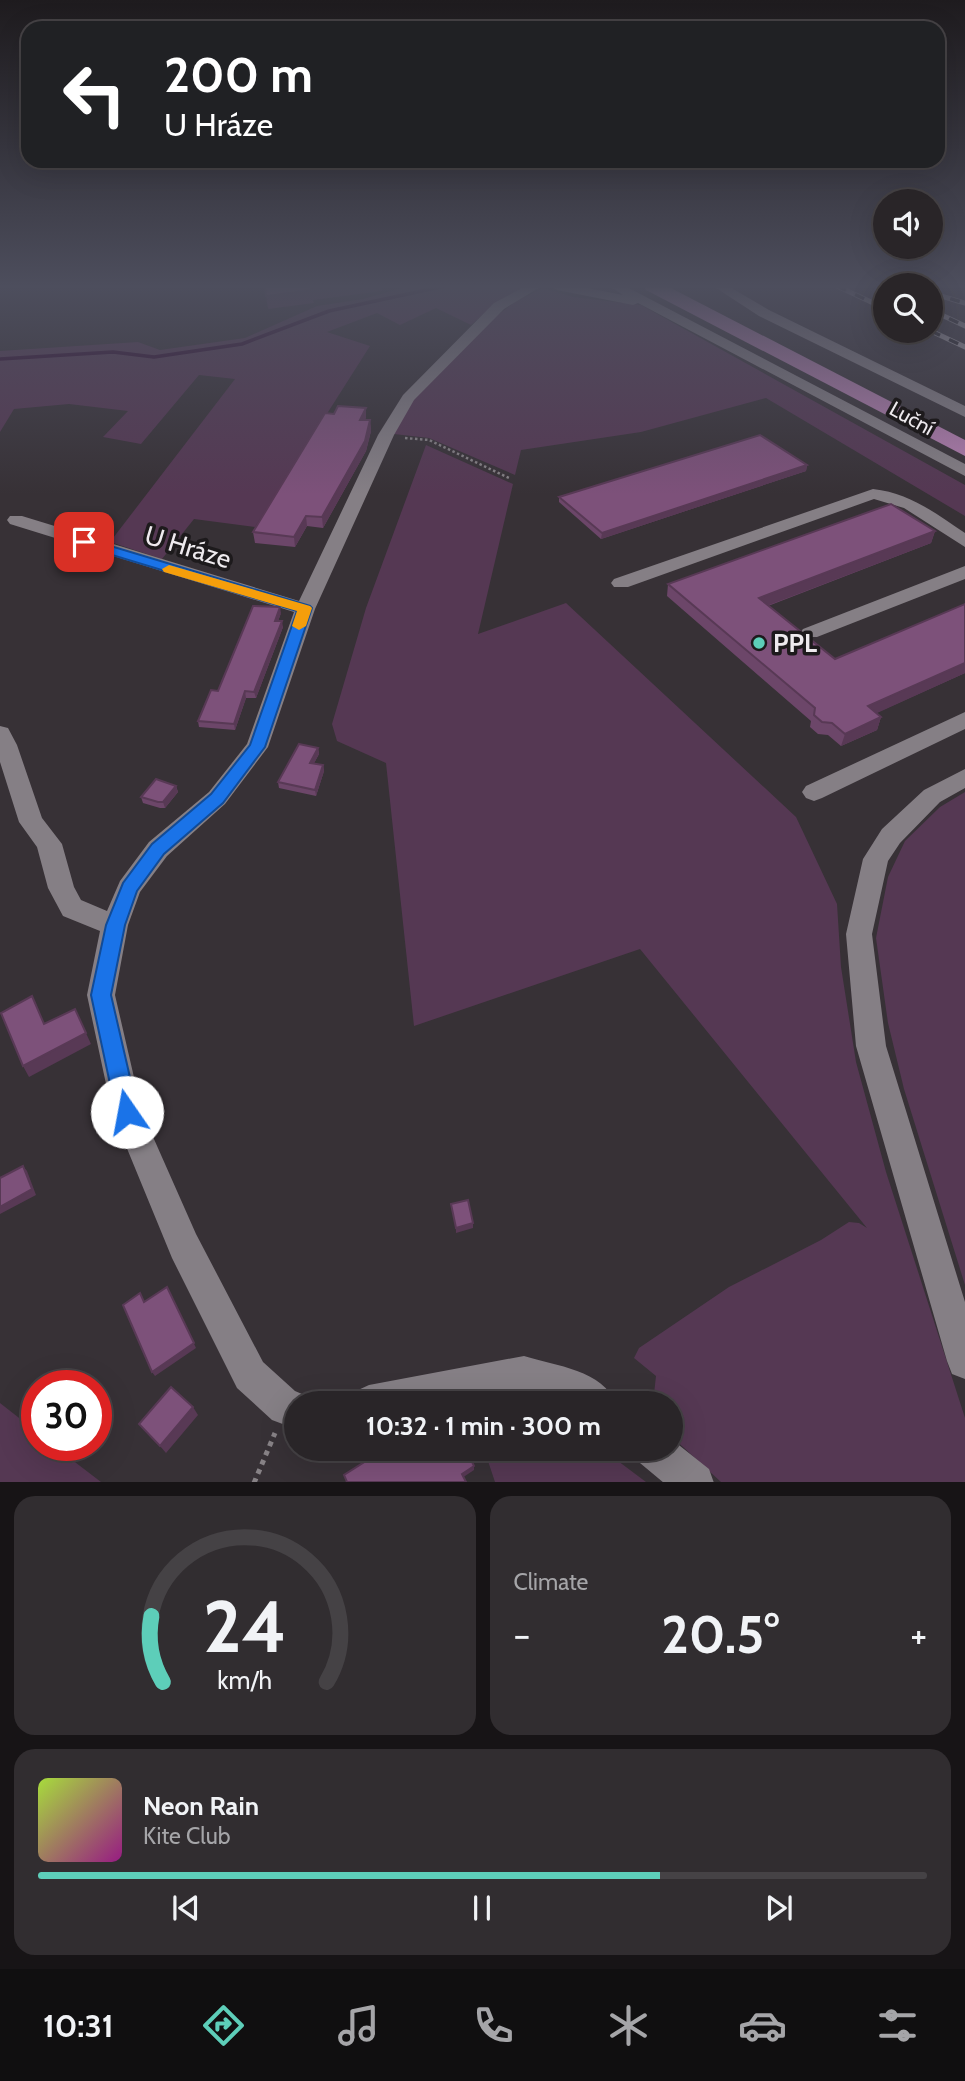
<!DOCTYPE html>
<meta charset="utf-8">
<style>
:root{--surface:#292528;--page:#312d30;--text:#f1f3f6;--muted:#a5a5a8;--line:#454245;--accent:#5dceb9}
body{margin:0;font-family:Cabin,sans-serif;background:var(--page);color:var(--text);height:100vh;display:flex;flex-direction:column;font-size:26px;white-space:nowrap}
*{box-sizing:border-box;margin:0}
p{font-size:23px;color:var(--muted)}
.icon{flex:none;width:38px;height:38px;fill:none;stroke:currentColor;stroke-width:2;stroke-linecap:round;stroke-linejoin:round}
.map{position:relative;height:1482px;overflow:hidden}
.details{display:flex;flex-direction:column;gap:14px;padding:14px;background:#171416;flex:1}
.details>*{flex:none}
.guide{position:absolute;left:21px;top:21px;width:924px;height:147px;border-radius:21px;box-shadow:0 7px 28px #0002,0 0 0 2px var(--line);background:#202124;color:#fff;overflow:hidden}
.controls{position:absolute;left:873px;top:189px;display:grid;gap:14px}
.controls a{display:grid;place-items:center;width:70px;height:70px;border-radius:50%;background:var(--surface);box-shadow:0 7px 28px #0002,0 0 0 2px var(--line);font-size:35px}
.speed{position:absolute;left:21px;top:1370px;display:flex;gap:14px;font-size:35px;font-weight:700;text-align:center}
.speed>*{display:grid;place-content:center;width:91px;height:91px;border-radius:50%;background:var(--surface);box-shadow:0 7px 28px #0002,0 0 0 2px var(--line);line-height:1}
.speed .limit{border:10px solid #d22;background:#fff;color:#111}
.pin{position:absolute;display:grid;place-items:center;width:60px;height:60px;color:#fff;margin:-30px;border-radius:14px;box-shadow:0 4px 10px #0006}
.me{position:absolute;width:77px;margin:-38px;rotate:348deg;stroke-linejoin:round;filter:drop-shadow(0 0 5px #0008)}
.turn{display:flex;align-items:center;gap:24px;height:147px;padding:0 28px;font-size:32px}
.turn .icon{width:91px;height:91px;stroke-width:2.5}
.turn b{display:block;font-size:49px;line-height:60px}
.big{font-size:52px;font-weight:700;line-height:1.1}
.details .widget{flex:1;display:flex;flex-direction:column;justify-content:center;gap:10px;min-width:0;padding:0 24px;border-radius:21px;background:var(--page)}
.details .dial{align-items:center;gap:0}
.dial svg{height:182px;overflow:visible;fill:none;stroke:var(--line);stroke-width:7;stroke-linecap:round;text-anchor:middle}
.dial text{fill:var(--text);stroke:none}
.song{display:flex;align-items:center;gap:21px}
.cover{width:84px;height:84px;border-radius:10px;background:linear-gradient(135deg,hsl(80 70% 55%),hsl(310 70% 35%))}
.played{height:7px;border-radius:4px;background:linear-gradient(90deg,var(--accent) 70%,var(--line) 70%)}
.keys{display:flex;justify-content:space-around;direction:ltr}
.heat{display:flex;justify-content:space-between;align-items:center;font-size:38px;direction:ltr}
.details .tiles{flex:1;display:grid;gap:14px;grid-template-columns:1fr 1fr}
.widget:last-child{grid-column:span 2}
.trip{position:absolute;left:284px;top:1391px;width:399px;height:70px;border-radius:35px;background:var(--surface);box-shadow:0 7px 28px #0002,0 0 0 2px var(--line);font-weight:700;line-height:70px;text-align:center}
.menu{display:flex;height:112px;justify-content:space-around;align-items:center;background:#100f10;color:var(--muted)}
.menu .icon{width:49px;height:49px}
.menu .on{color:var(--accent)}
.menu b{font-size:32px;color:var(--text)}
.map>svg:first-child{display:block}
</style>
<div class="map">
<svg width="965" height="1483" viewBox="0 0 965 1483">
<rect width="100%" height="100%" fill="#373136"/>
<path fill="#553853" d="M409,286H526L497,302L471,325L436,308L400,325L377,313L327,332L370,346L255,527L194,519L162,559L110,542L235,379L199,375L141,444L103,437L128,411L69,404L14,409L0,432V351L138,342L160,350L245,338L317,306L363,299Z
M543,288L573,297L641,305L965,485V516L766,398L641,432L521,450L515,475L429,438L394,434L416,394L487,323L515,302Z
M426,445L513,484L478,634L566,603L796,817L837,904L841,967L856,1062L886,1172L965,1418V1482H721L670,1435V1404L653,1403L656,1376L634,1358L639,1348L729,1287L821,1240L849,1222L859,1223L867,1228L640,949L414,1026L386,763L337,741L332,724L366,608Z
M965,792V1285L904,1089L888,1023L876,938L888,877L905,841L940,807Z
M0,1403L37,1432V1446H54L101,1482H0Z
M484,1449H602L646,1482H495Z"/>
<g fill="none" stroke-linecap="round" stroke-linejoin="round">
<path stroke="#2f072e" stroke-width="3.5" d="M0,359L113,352L154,357L242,344L329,311L445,286"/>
<path stroke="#878286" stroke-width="2.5" stroke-dasharray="2.5 2.5" stroke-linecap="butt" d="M962,286L965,287
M405,438L429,440L509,478"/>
<path stroke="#878286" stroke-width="5" stroke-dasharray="5 5" stroke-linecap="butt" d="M254,1483L275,1433"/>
<path fill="#857f85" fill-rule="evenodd" d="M526,286H542L504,309L414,400L394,435L315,609L268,747L225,804L167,856L140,892L128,925L115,995L142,1112L196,1234L263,1362L295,1391L309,1397L312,1404H296V1429L272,1420L237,1388L172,1258L112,1112L87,995L100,931L63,916L48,888L37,847L19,822L0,762V726L8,728L17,745L42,818L62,844L74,887L81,900L107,911L120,881L149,842L209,792L247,744L294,612L10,524L7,520L10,516H22L299,601L378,435L403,395L494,303Z
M551,286H577L623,295L609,286H625L965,464V476L638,303L633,305L557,290Z
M713,286H728L769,310L965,406V417L759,316Z
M873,489C910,493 935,513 965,533V547L904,508L874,499L628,587H614L611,583L614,579Z
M965,566V579L817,637H803L800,633L803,629Z
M965,712V729L822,798L814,801L806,798L802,792L806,786Z
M965,769V788L940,802L900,843L888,861L872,934L886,1046L965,1302V1379L952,1374L947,1361L856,1046L846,934L863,859L882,829L924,790Z
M524,1356C556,1366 603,1370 616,1404H559L524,1392L467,1404H351L356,1391L369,1385Z
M670,1438L709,1469L714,1483H664L640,1463L635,1449H670Z"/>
<path fill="#b37eaf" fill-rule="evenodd" d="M644,286H667L965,440V456L646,290Z"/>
<defs>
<path id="rail" d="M837,286L886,309
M879,286L886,289
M931,293L965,303
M931,310L965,326
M931,331L965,347"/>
</defs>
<use href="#rail" stroke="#b2adb1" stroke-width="5"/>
<use href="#rail" stroke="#1d1a1c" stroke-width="3.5" stroke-dasharray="10" stroke-linecap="butt"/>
</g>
<path fill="#6c4669" d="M366,418L365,420H370L371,431L366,451L323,528L307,526L295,547L255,543L253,532Z
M807,465L806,471L601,539L559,502V497Z
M935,531L931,543L768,606L835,659L965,604V673L876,713L881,717L877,730L841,746L828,735L818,734L810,727L811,721L667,596L668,584Z
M281,613L278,621L283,627L256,698H246L235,730L199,727L198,721L218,691Z
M318,748L319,754L314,763L323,765L324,771L316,796L279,788L278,782Z
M176,786L178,792L165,808H160L143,803L141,797Z"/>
<path fill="#583955" d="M316,286H381L382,291L313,300L314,303L268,309L266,296Z
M366,408V418L361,430L360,420Z
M370,420L371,431L366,451L323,528L322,517Z
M807,465L806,471L601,539L602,533Z
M306,516L307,526L295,547L294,537Z
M935,531L931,543L756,610L759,598Z
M280,607L281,613L276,627L275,621Z
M282,621L283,627L256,698L254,692Z
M965,663V673L864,719L868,706Z
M245,691L246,698L235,730L234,724Z
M881,717L877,730L841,746L845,734Z
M318,748L319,754L311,769L310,763Z
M323,765L324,771L316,796L315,790Z
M176,786L178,792L165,808L163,802Z
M75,1009L91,1044L29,1077L23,1066Z
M23,1166L27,1171L36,1195L0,1214V1207Z
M473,1223V1228L456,1233V1228Z
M170,1292L196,1348L155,1376L152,1372Z
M193,1407L198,1415L166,1453L160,1446Z
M474,1466V1470L462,1478V1474Z"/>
<path fill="#7d517a" stroke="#583955" stroke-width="2" d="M265,286H316L310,287L312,290L266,296Z
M338,406L366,408L360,420H370L365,441L322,517L306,516L294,537L253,532L325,413L334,414Z
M760,435L807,465L602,533L559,497Z
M891,504L935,531L759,598L835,659L965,604V663L868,706L881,717L845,734L832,723L822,722L814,715L815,708L668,584Z
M253,606L280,607L275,621H282L254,692L245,691L234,724L198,721L211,690L218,691Z
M299,744L318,748L310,763L323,765L315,790L278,782Z
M156,779L176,786L163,802H158L141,797Z
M32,996L44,1024L75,1009L86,1033L23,1066L1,1013Z
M23,1166L32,1189L0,1207V1178Z
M468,1200L473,1223L456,1228L451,1204Z
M167,1287L194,1343L152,1372L123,1305L140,1293L144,1302Z
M171,1387L193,1407L160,1446L139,1424Z
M385,1449H466L474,1466L462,1474L466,1482H347L344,1475Z"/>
<linearGradient id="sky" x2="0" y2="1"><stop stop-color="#1e1b1e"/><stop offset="0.58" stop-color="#4d4e5d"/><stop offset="1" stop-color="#4d4e5d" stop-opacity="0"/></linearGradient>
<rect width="965" height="494" fill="url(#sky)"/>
<path fill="#1a73e8" stroke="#114b97" stroke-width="2" d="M84,538L310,606L312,608L265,747L223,803L164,854L137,891L125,925L111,995L138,1112L135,1119L127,1122L119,1119L116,1112L91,995L106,925L123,883L152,844L211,794L250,745L297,611L79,545L78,542Z"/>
<path fill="#f59e0b" d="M169,565L310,606L312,608L306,626L299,630L292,626L297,611L164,572L162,569Z"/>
<circle fill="#5dceb9" stroke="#1d1a1c" stroke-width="2.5" cx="759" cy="643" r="7"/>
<g text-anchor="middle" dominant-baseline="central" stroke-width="7" stroke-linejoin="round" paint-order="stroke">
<g font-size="21" fill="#eeeaee" stroke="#1d1a1c">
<text transform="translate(912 418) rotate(29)">Luční</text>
</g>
<g font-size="26" fill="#eeeaee" stroke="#1d1a1c">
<text transform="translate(188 547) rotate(17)">U Hráze</text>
</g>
<g font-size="26" font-weight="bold" fill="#eeeaee" stroke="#1d1a1c" text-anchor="start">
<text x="773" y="643">PPL</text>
</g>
</g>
</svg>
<div class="controls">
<a><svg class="icon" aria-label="sound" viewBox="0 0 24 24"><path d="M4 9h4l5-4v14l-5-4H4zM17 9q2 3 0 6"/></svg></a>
<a><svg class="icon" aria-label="search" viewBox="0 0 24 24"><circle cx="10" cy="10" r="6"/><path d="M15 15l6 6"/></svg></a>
</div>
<div class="speed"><div class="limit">30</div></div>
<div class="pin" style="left:84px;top:542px;background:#d93025"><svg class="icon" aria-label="arrive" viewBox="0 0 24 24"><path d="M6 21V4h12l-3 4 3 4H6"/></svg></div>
<svg class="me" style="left:127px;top:1112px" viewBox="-20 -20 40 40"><circle r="19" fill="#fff"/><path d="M0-13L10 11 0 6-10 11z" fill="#1a73e8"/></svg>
<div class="trip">10:32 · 1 min · 300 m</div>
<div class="guide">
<div class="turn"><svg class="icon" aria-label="left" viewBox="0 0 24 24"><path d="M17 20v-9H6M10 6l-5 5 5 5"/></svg><div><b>200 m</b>U Hráze</div></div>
</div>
</div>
<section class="details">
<div class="tiles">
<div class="widget dial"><svg viewBox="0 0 100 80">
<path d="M14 69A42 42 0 1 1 86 69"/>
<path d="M14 69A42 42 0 0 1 9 40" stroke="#5dceb9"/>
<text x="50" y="56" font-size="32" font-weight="700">24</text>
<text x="50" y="72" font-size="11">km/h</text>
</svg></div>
<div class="widget"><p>Climate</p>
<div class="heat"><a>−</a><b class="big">20.5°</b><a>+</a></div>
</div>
<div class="widget">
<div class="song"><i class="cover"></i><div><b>Neon Rain</b><p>Kite Club</p></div></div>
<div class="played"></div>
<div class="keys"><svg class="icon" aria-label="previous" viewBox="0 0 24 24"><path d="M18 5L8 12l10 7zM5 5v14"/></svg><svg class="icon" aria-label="pause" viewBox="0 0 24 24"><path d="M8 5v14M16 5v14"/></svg><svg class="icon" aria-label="next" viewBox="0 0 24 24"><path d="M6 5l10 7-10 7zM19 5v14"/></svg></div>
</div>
</div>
</section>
<nav class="menu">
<b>10:31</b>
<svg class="icon on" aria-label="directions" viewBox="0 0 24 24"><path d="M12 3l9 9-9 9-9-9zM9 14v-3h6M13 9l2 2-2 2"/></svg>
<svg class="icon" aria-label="music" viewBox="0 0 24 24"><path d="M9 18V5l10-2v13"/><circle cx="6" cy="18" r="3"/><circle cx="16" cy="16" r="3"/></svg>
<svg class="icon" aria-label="phone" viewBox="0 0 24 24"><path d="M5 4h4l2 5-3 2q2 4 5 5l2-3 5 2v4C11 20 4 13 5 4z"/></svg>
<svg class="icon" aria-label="climate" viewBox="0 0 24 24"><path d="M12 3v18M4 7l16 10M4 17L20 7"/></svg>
<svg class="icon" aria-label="car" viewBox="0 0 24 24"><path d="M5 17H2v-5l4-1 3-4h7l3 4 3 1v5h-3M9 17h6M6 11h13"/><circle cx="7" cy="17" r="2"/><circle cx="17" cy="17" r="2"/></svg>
<svg class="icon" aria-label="filters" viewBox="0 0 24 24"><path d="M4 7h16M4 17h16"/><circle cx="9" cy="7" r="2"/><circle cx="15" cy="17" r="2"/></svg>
</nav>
